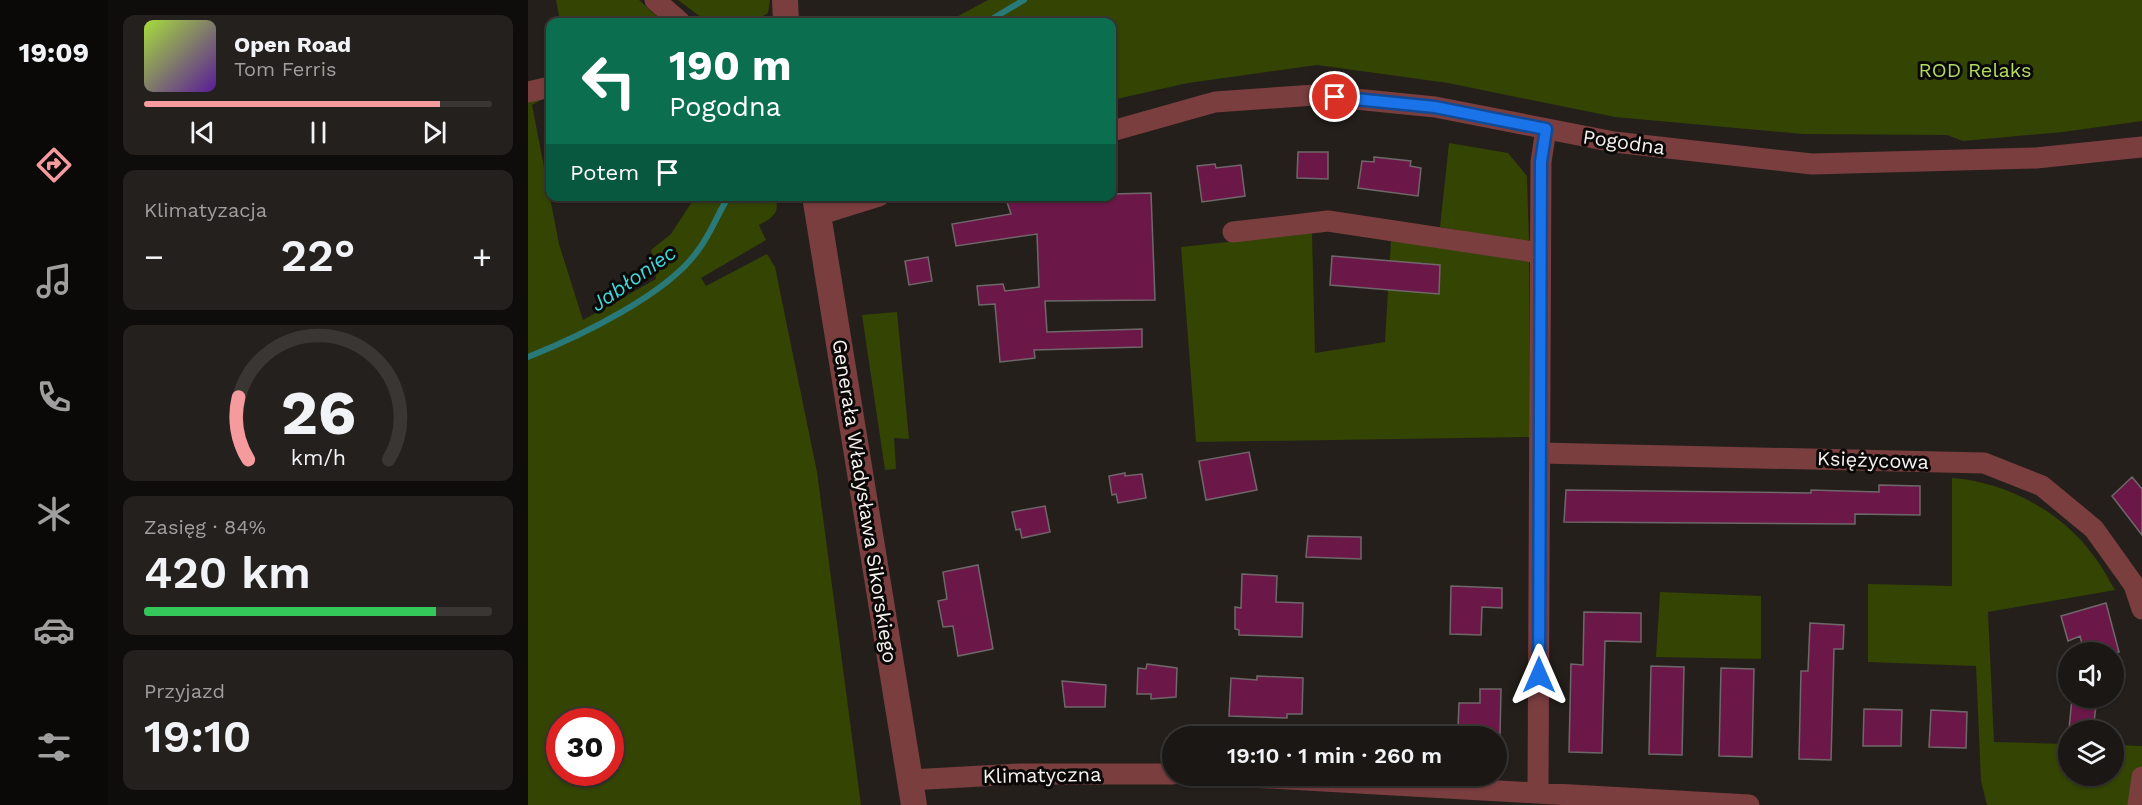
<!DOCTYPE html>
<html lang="pl">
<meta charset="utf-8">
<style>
:root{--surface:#1b1714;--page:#24201d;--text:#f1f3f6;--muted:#a09fa0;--line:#393634;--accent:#f59b9e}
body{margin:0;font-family:"Work Sans",sans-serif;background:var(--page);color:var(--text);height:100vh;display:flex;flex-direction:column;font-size:22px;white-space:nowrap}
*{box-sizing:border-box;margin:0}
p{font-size:20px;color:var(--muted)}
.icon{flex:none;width:33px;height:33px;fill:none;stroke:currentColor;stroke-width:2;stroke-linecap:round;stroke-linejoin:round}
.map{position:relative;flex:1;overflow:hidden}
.drawer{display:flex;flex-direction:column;gap:15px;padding:15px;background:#0f0d0b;width:420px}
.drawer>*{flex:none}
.top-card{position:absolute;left:18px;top:18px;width:570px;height:183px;border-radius:12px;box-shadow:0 2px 4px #0004,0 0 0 2px var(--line);background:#0b6e4f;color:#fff;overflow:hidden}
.tools{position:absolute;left:1530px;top:642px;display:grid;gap:12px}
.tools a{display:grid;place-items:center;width:66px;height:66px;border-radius:50%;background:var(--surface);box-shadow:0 2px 4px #0004,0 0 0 2px var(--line);font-size:30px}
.speed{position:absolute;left:18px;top:708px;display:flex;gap:12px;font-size:30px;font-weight:700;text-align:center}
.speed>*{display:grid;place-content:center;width:78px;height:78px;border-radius:50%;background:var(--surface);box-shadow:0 2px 4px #0004,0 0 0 2px var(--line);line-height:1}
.speed .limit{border:9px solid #d22;background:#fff;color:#111}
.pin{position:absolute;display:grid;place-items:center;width:51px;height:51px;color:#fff;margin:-26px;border:3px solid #fff;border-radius:50%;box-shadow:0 2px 6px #0007}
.me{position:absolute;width:66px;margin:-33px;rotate:0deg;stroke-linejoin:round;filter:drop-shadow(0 0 4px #0008)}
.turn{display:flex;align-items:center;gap:21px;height:126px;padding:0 24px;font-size:27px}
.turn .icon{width:78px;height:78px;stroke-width:2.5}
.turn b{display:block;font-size:42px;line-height:51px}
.then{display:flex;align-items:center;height:57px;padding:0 24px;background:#0003;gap:12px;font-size:22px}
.big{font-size:45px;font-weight:600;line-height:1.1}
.drawer .widget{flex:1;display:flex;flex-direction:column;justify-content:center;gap:9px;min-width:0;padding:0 21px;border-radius:12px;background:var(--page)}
.drawer .dial{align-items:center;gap:0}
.dial svg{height:156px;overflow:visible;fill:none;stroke:var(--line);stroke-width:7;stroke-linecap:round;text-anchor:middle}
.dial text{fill:var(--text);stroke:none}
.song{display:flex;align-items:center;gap:18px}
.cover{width:72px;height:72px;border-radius:9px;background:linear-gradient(135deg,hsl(80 70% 55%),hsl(270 70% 35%))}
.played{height:6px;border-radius:3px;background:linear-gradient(90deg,var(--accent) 85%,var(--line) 85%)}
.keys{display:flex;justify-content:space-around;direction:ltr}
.heat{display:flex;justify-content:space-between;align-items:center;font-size:33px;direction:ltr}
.charge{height:9px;border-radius:4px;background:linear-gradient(90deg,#34c759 84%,var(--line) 0)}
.trip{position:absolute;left:634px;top:726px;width:345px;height:60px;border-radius:30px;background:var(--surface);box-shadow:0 2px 4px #0004,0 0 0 2px var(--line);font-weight:600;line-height:60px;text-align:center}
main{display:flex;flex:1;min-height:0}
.dock{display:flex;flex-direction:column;width:108px;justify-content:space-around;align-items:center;background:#0b0908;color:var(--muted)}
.dock .icon{width:42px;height:42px}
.dock .current{color:var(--accent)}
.dock b{font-size:27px;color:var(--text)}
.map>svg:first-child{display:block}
</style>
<main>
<nav class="dock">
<b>19:09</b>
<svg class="icon current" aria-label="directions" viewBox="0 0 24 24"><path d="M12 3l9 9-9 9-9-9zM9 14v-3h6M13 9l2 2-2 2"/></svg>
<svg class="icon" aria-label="music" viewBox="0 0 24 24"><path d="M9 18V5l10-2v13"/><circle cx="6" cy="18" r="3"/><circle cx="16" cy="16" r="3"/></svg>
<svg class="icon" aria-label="phone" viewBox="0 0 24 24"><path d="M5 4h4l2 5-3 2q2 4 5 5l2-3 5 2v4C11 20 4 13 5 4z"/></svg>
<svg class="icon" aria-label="climate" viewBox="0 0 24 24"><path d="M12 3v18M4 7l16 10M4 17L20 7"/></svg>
<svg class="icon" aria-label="car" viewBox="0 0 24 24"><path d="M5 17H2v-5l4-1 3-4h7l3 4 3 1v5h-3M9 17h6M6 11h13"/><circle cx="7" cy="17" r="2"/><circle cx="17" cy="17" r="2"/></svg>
<svg class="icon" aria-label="filters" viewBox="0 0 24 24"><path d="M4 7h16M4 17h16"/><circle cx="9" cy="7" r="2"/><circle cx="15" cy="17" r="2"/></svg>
</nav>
<section class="drawer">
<div class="widget">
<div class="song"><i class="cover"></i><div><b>Open Road</b><p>Tom Ferris</p></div></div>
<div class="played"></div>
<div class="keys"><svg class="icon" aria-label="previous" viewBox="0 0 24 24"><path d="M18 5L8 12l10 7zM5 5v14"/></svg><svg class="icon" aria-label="pause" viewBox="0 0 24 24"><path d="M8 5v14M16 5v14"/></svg><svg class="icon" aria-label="next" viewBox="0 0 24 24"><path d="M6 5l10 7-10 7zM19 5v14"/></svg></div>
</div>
<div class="widget"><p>Klimatyzacja</p>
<div class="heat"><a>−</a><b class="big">22°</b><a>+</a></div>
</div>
<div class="widget dial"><svg viewBox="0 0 100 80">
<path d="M14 69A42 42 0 1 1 86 69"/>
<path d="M14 69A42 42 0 0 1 9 37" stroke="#f59b9e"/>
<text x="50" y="56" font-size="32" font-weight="700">26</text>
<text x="50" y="72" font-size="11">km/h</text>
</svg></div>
<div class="widget"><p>Zasięg · 84%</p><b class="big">420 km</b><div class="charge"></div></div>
<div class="widget"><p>Przyjazd</p><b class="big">19:10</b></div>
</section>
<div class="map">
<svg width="1614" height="805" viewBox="0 0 1614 805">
<rect width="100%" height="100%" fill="#241f1b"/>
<path fill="#334403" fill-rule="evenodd" d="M28,0H111L135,22H32Z
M150,0H242L240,13L224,22L177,20Z
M460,0H1614V121L1535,132L1435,141L1419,135L1275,134L1087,117L920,83L789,65L660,83L584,100V22H419Z
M22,95L4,105L31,244L55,320L128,279L123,250L143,234L167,197H248C251,214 246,217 231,225L238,240L173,278L178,286L239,254L247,267L289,472L333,805H0V97ZM32,722H82V772H32Z
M921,143L980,153L999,176L1001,242L912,227Z
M784,233L787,353L857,342L863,240L1001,262L1002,437L668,442L653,247Z
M369,312L381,439L366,438L368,469L357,470L334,315Z
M1424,478C1478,482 1533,511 1565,555C1573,565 1580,578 1587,590L1460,612L1466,742L1540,744V776H1586V745L1614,746V805H1459L1453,781L1448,666L1340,662V584L1424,586Z
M1132,592L1233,596V659L1128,657Z"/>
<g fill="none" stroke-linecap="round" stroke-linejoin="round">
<path stroke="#2a7979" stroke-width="6" d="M459,22L496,0
M0,357C50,337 141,294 171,249C183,233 190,213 201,196"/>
</g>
<path fill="#6b1848" stroke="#6f676a" stroke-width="1.5" d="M770,152H800V179L769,178Z
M846,157L883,161L882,166L893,168L890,196L830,188L834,161L846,162Z
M687,164L688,168L713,165L717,196L674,202L669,166Z
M623,193L627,300L517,301L519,332L614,329V347L506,350L507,358L472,362L467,304L451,305L449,286L475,284L477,291L511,287L509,234L428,246L424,224L483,214L477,196H584V194Z
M804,256L912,265L911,294L802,285Z
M400,257L404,281L381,285L377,261Z
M721,452L729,490L678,500L671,461Z
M597,473V476L614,474L618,498L590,503L588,494L584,495L581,476Z
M1604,477L1614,489V535L1584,496Z
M1351,485L1392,486V515L1327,514V524L1036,522L1038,490L1283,493V490L1351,492Z
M517,506L522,532L494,538L492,529L488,530L484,512Z
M780,536L833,537V559L778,557Z
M450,565L465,649L430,656L425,626L415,627L410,601L419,599L415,572Z
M714,574L749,576L748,602L775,603L774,637L711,635V630L707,629V607L713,608Z
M923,586L974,588V608L954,607L953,635L922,634Z
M1578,603L1591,652H1556L1552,636L1540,641L1533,616Z
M1056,612L1113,613V642L1077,641L1074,753L1041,752L1043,664L1055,665Z
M1282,623L1316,625L1315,649H1306L1303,760L1271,759L1273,671H1280Z
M619,664L649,668L648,697L623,699V694H609L610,668L618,669Z
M1123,666L1156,667L1154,755L1121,754Z
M1193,668L1226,669L1224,757L1191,756Z
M729,676L775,678L774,714H759V718L701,716L703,678L729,680Z
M534,681L578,685L577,707H537Z
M952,689H973L972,736H957V729L930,728L931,703H952Z
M1544,698H1569L1565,730L1541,729Z
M1336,709L1374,710L1373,746H1335Z
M1403,710L1439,712L1438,748L1401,747Z"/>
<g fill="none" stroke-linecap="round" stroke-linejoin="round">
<path stroke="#7a3e3f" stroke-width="21" d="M127,0L152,22
M0,92L22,87
M584,131L687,102L787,95L907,107L1086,142L1284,164L1508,158L1614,147
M290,215L351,196
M705,232L800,221L1012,253
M1012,453L1456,463L1514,486L1566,529L1606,585L1614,609
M705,776L1221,805
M382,780L492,774H645
M1010,793L1013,162L1018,129
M1610,805L1614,777"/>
<path stroke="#7a3e3f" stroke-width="26" d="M257,0L258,22
M287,196L386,805"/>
</g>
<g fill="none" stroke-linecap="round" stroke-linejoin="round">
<defs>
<path id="route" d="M807,97L907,107L1018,129L1013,162L1011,675"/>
</defs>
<use href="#route" stroke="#114b97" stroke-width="15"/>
<use href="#route" stroke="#1a73e8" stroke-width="10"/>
</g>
<g text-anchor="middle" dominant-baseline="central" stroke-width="6" stroke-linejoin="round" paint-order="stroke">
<g font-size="20" fill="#b4db61" stroke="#0b0908">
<text x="1447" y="70">ROD Relaks</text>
</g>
<g font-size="20" fill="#f6f2ef" stroke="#0b0908">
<text transform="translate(1096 142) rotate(8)">Pogodna</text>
<text transform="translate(1345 460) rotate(2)">Księżycowa</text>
<text transform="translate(337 501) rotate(81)">Generała Władysława Sikorskiego</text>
<text transform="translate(514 775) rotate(-1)">Klimatyczna</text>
</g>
<g font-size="21" font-style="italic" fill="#3fd9da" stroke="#0b0908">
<text transform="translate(105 278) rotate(-35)">Jabłoniec</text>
</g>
</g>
</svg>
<div class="tools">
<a><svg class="icon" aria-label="sound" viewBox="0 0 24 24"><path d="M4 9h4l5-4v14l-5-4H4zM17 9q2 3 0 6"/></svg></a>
<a><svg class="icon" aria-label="layers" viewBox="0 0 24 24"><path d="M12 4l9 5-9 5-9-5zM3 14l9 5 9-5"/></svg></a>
</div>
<div class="speed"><div class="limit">30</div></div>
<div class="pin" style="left:807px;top:97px;background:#d93025"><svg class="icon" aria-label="arrive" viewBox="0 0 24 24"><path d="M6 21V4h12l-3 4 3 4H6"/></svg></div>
<svg class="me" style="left:1011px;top:675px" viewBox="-20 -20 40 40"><path d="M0-17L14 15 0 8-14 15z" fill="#1a73e8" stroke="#fff" stroke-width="4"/></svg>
<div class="trip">19:10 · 1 min · 260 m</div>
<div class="top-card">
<div class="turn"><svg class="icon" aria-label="left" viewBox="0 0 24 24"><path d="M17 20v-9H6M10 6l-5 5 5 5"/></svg><div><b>190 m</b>Pogodna</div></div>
<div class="then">Potem<svg class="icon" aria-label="arrive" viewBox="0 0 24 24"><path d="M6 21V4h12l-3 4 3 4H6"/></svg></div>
</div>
</div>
</main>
